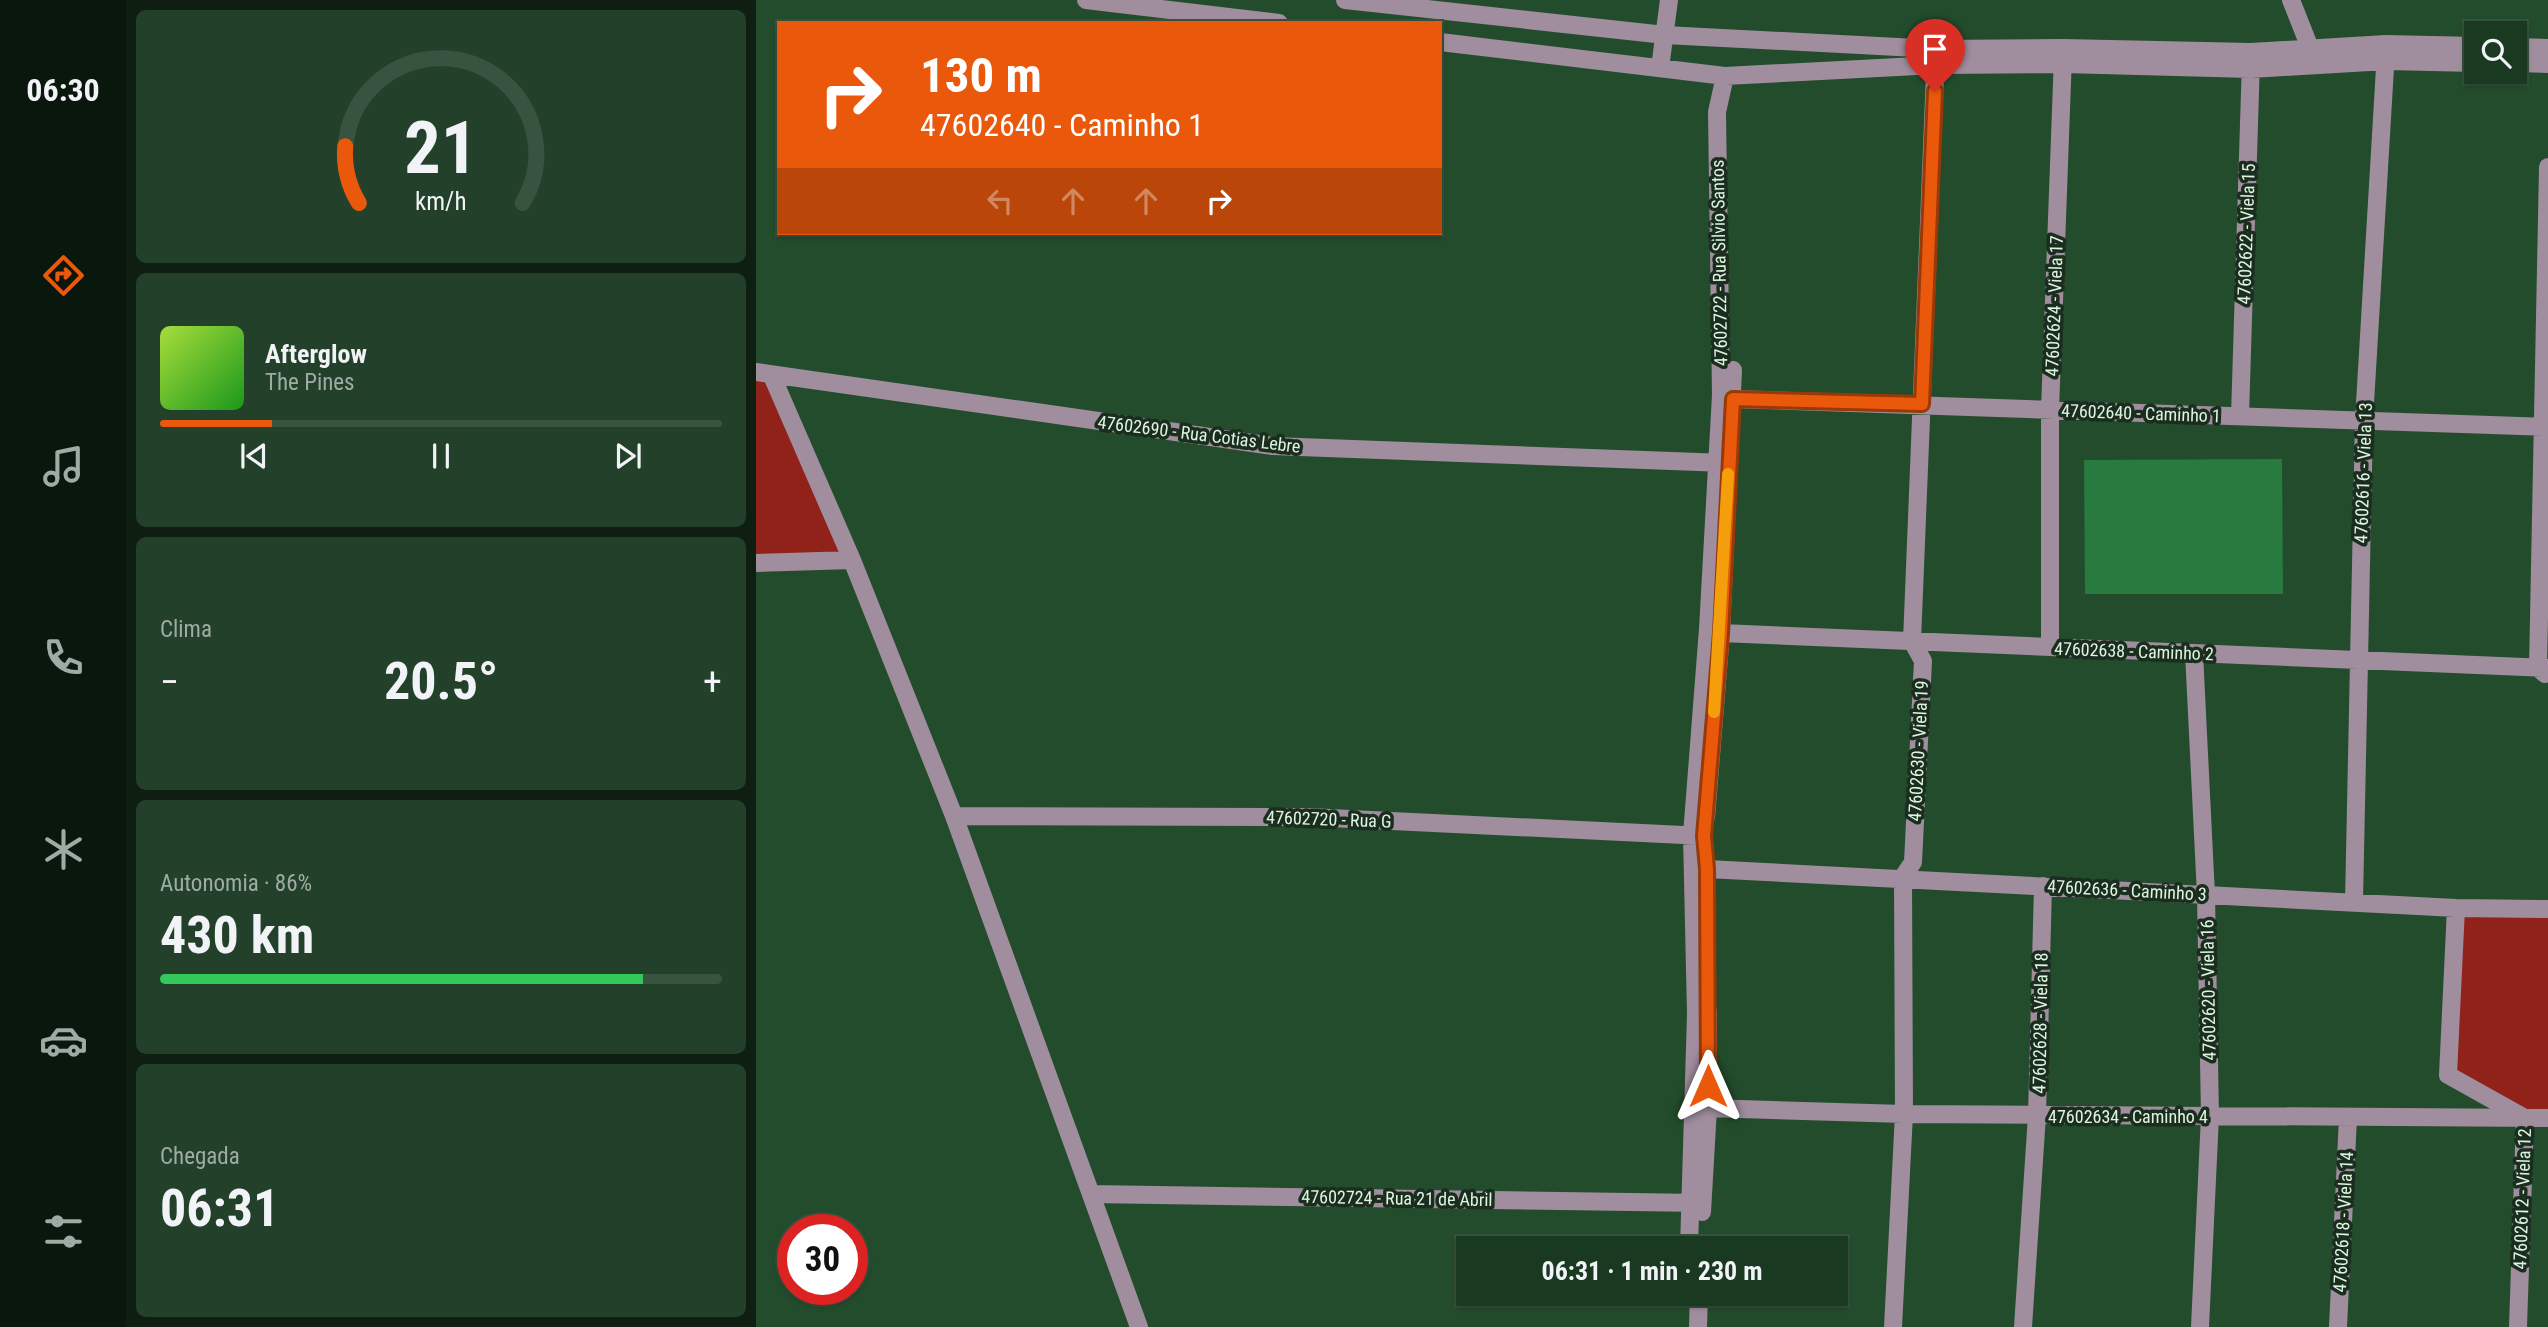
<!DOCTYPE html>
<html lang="pt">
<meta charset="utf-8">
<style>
:root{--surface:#1a3921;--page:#23402a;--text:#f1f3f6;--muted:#9faca5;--line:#38533f;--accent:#ea580c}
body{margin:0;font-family:"Roboto Condensed",sans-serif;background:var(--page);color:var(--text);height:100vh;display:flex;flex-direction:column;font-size:26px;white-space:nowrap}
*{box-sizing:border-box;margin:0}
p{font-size:23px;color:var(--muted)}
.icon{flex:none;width:38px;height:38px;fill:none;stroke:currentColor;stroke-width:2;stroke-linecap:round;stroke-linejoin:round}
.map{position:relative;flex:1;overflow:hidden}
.drawer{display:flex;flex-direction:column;gap:10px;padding:10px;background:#0e1f12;width:630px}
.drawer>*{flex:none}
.banner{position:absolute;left:21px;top:21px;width:665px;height:214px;border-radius:0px;box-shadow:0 2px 5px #0004,0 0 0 2px var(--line);background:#ea580c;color:#fff;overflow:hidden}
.fabs{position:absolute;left:1708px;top:21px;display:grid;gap:14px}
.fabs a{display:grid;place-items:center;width:63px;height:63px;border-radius:0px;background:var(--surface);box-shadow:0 2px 5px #0004,0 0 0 2px var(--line);font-size:35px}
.speed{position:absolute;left:21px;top:1214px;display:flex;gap:14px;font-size:35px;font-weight:700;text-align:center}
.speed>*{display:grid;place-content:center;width:91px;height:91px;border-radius:50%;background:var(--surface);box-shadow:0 2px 5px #0004,0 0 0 2px var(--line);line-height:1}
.speed .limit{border:10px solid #d22;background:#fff;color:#111}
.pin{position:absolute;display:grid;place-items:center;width:60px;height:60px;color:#fff;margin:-72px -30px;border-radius:50% 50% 50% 0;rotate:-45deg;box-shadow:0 0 7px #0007}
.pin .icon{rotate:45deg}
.me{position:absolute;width:77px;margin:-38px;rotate:0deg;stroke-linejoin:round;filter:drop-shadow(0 0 5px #0008)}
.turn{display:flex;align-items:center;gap:24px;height:147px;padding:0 28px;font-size:32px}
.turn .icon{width:91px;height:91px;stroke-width:2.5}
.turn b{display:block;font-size:49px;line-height:60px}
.lanes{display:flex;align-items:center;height:66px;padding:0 28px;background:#0003;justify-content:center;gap:35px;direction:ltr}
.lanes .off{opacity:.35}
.big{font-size:52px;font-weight:700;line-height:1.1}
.drawer .tile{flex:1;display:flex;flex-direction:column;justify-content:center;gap:10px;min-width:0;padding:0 24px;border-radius:10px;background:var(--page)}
.drawer .dial{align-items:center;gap:0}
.dial svg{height:182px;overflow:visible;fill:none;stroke:var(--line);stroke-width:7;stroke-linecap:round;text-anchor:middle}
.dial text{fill:var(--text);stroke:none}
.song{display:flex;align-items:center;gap:21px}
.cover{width:84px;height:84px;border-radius:10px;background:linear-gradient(135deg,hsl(80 70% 55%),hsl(120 70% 35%))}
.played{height:7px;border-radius:4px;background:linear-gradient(90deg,var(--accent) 20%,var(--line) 20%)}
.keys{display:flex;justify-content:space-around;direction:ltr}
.heat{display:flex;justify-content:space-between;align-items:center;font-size:38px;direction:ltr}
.charge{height:10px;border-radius:5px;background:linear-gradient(90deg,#34c759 86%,var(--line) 0)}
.trip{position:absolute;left:700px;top:1236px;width:392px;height:70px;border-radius:0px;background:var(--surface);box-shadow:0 2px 5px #0004,0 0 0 2px var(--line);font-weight:700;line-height:70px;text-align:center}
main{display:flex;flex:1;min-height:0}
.menu{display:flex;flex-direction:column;width:126px;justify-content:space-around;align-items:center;background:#0a170d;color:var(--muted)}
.menu .icon{width:49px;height:49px}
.menu .active{color:var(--accent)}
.menu b{font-size:32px;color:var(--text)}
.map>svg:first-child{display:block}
</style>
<main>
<nav class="menu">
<b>06:30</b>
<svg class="icon active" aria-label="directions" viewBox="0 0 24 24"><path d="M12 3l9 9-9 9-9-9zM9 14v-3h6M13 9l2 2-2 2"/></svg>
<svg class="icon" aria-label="music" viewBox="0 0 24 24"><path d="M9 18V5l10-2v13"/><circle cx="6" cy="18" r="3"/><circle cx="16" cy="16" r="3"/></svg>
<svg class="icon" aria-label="phone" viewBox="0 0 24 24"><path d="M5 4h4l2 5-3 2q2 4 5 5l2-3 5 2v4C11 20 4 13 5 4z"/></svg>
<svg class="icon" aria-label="climate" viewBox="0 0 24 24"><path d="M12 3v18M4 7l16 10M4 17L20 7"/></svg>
<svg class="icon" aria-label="car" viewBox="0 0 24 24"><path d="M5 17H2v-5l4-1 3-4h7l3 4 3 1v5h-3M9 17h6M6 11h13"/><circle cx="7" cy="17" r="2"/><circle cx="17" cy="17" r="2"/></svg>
<svg class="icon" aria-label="filters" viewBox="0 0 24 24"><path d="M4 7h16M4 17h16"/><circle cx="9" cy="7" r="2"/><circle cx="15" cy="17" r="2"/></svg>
</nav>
<section class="drawer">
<div class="tile dial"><svg viewBox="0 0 100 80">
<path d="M14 69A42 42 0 1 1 86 69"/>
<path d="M14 69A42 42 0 0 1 8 44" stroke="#ea580c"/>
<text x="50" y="56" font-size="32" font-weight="700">21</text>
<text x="50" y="72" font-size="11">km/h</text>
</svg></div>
<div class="tile">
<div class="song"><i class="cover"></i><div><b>Afterglow</b><p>The Pines</p></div></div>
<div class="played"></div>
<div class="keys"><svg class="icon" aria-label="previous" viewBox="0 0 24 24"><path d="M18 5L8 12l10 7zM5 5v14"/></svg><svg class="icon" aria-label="pause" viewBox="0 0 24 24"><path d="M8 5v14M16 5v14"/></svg><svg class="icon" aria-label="next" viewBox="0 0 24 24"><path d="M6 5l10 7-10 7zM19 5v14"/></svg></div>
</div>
<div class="tile"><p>Clima</p>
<div class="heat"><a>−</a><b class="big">20.5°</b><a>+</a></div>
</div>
<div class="tile"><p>Autonomia · 86%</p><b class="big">430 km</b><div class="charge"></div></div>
<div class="tile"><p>Chegada</p><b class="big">06:31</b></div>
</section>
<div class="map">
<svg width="1792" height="1327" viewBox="0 0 1792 1327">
<rect width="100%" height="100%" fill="#234c2c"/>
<path fill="#902219" d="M0,372L16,376L96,560L0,563Z
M1700,908L1792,909V1118L1692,1075Z"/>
<path fill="#297a3f" d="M1526,459L1527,594H1329L1328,460Z"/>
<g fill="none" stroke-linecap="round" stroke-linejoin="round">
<path stroke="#a08d9e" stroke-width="18" d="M330,0L523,23
M589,0L909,35L1180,49L1307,48L1495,52L1630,44L1720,46
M1535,0L1554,48
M684,42L969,76L1180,65L1307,64L1495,69L1630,61L1720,63
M1759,47L1792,48
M1759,63L1792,64
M904,68L913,0
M0,372L517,446L969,463
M977,399L1792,427
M1484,416L1495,59
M96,560L198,816L383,1327
M0,563L96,560L16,376
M965,633L1792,668
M1294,647V410L1307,55
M1438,653L1450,895L1454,1116L1444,1327
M1789,674L1782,668L1792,167
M198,816L553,817L948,836
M950,817L965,633L977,370
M951,869L1700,908L1792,909
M1598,902L1608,420L1630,51
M1700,908L1692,1075L1769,1118L1762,1327
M952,1108L1148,1114L1792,1118
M335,1194L946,1203
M946,1212L952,1108V1012
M933,1248L940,1014L936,835L952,629L965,395L961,112L969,76
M942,1327L943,1293
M1137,1327L1148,1114L1147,877L1157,862L1167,661L1156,641L1180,49
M1267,1327L1281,1115L1287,886
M1582,1327L1592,1117"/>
</g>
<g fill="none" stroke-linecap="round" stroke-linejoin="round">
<defs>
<path id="route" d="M952,1086L951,869L948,836L965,633L977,399L1166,404L1179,91"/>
</defs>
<use href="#route" stroke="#983908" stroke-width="18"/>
<use href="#route" stroke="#ea580c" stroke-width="12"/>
<path stroke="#f59e0b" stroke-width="12" d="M958,712L972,474"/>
</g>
<g text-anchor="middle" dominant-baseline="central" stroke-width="7" stroke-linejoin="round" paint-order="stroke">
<g font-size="18" fill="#ddf4e0" stroke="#1b2d1e">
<text transform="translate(1490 234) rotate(-88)">47602622 - Viela 15</text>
<text transform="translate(963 263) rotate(-91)">47602722 - Rua Silvio Santos</text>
<text transform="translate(1298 306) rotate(-88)">47602624 - Viela 17</text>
<text transform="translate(1385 413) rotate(2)">47602640 - Caminho 1</text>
<text transform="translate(443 434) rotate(7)">47602690 - Rua Cotias Lebre</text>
<text transform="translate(1607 473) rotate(-88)">47602616 - Viela 13</text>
<text transform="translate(1378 651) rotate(2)">47602638 - Caminho 2</text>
<text transform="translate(1162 751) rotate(-87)">47602630 - Viela 19</text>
<text transform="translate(573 819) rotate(2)">47602720 - Rua G</text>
<text transform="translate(1371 890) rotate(3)">47602636 - Caminho 3</text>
<text transform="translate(1452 990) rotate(-91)">47602620 - Viela 16</text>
<text transform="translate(1284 1023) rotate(-89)">47602628 - Viela 18</text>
<text x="1372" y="1116">47602634 - Caminho 4</text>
<text transform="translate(641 1198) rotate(1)">47602724 - Rua 21 de Abril</text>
<text transform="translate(1766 1199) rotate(-88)">47602612 - Viela 12</text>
<text transform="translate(1587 1222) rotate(-87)">47602618 - Viela 14</text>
</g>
</g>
</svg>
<div class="fabs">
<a><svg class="icon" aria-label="search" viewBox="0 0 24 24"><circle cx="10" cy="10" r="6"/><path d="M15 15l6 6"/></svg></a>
</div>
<div class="speed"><div class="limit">30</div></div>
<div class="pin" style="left:1179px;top:91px;background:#d93025"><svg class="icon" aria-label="arrive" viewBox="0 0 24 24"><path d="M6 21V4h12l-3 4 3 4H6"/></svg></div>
<svg class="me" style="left:952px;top:1086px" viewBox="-20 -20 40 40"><path d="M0-17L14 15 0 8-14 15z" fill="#ea580c" stroke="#fff" stroke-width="4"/></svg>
<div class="trip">06:31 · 1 min · 230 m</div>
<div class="banner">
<div class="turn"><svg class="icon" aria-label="right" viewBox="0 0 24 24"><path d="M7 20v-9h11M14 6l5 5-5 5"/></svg><div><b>130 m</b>47602640 - Caminho 1</div></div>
<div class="lanes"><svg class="icon off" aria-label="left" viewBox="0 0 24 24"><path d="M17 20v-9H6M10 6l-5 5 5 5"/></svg><svg class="icon off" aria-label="ahead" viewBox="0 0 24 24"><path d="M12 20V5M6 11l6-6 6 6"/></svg><svg class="icon off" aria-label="ahead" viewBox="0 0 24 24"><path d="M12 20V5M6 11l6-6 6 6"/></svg><svg class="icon" aria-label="right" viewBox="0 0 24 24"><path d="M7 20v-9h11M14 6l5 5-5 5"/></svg></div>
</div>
</div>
</main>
